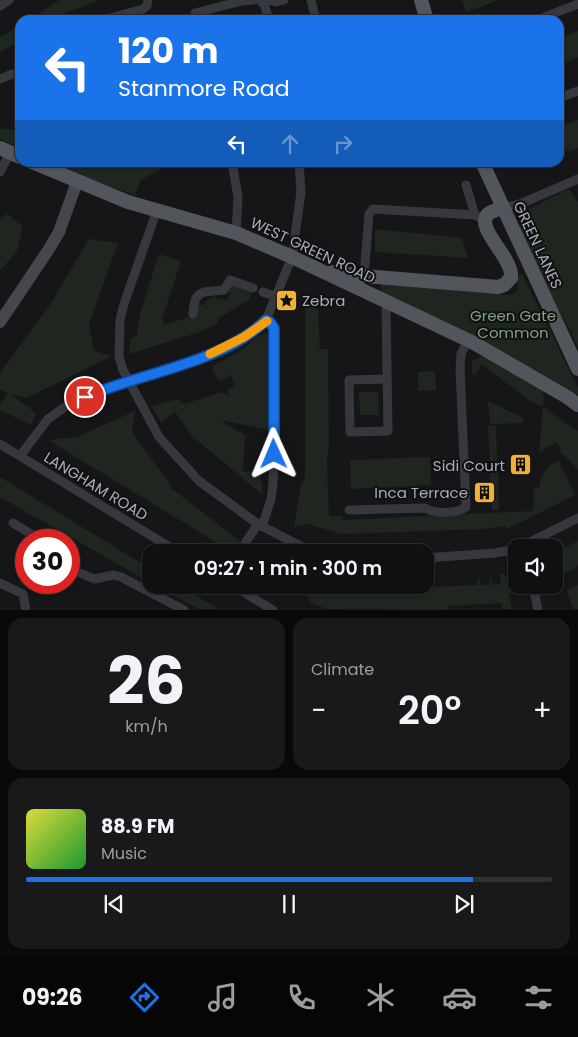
<!DOCTYPE html>
<meta charset="utf-8">
<style>
:root{--surface:#101012;--page:#19191b;--text:#f1f3f6;--muted:#9c9d9f;--line:#303032;--accent:#1a73e8}
body{margin:0;font-family:Poppins,sans-serif;background:var(--page);color:var(--text);height:100vh;display:flex;flex-direction:column;font-size:19px;white-space:nowrap}
*{box-sizing:border-box;margin:0}
p{font-size:16px;color:var(--muted)}
.icon{flex:none;width:28px;height:28px;fill:none;stroke:currentColor;stroke-width:2;stroke-linecap:round;stroke-linejoin:round}
.map{position:relative;height:610px;overflow:hidden}
.side{display:flex;flex-direction:column;gap:8px;padding:8px;background:#09090a;flex:1}
.side>*{flex:none}
.hud{position:absolute;left:15px;top:15px;width:549px;height:152px;border-radius:15px;box-shadow:0 1px 4px #0004,0 0 0 1px var(--line);background:#1a73e8;color:#fff;overflow:hidden}
.controls{position:absolute;left:508px;top:539px;display:grid;gap:10px}
.controls a{display:grid;place-items:center;width:55px;height:55px;border-radius:10px;background:var(--surface);box-shadow:0 1px 4px #0004,0 0 0 1px var(--line);font-size:25px}
.speed{position:absolute;left:15px;top:529px;display:flex;gap:10px;font-size:25px;font-weight:700;text-align:center}
.speed>*{display:grid;place-content:center;width:65px;height:65px;border-radius:50%;background:var(--surface);box-shadow:0 1px 4px #0004,0 0 0 1px var(--line);line-height:1}
.speed .limit{border:8px solid #d22;background:#fff;color:#111}
.pin{position:absolute;display:grid;place-items:center;width:42px;height:42px;color:#fff;margin:-21px;border:2px solid #fff;border-radius:50%;box-shadow:0 1px 5px #0007}
.me{position:absolute;width:55px;margin:-28px;rotate:359deg;stroke-linejoin:round;filter:drop-shadow(0 0 4px #0008)}
.turn{display:flex;align-items:center;gap:18px;height:105px;padding:0 20px;font-size:22px}
.turn .icon{width:65px;height:65px;stroke-width:2.5}
.turn b{display:block;font-size:35px;line-height:42px}
.lanes{display:flex;align-items:center;height:48px;padding:0 20px;background:#0003;justify-content:center;gap:25px;direction:ltr}
.lanes .off{opacity:.35}
.big{font-size:38px;font-weight:600;line-height:1.1}
.side .tile{flex:1;display:flex;flex-direction:column;justify-content:center;gap:8px;min-width:0;padding:0 18px;border-radius:15px;background:var(--page)}
.side .dial{align-items:center;gap:0}
.dial b{font-size:65px;line-height:1}
.song{display:flex;align-items:center;gap:15px}
.cover{width:60px;height:60px;border-radius:8px;background:linear-gradient(135deg,hsl(60 70% 55%),hsl(130 70% 35%))}
.played{height:5px;border-radius:2px;background:linear-gradient(90deg,var(--accent) 85%,var(--line) 85%)}
.keys{display:flex;justify-content:space-around;direction:ltr}
.heat{display:flex;justify-content:space-between;align-items:center;font-size:28px;direction:ltr}
.side .tiles{flex:1;display:grid;gap:8px;grid-template-columns:1fr 1fr}
.tile:last-child{grid-column:span 2}
.trip{position:absolute;left:142px;top:544px;width:292px;height:50px;border-radius:15px;background:var(--surface);box-shadow:0 1px 4px #0004,0 0 0 1px var(--line);font-weight:600;line-height:50px;text-align:center}
.dock{display:flex;height:80px;justify-content:space-around;align-items:center;background:#060607;color:var(--muted)}
.dock .icon{width:35px;height:35px}
.dock .current{color:var(--accent)}
.dock b{font-size:22px;color:var(--text)}
.map>svg:first-child{display:block}
</style>
<div class="map">
<svg width="578" height="610" viewBox="0 0 578 610">
<rect width="100%" height="100%" fill="#161618"/>
<path fill="#1e261f" d="M60,0H100L63,14L51,20H29Z
M462,0H499L466,12Z
M20,26V40L0,53V37Z
M578,31V57L559,65V38Z
M578,120V148L570,151L562,148H559V127Z
M0,128L20,131V148L0,139Z
M50,163H172L141,180L135,195L80,176Z
M569,189L578,202V346L550,294L520,229V219L527,210Z
M7,214L23,226L17,251L0,271V218Z
M375,229L462,238L468,258L375,252Z
M89,239L118,243L89,324L94,351L112,356L26,398L10,394L36,413L31,425L0,410V403L8,394L0,389V373L51,303Z
M159,254L181,261L162,319L164,325L196,315L195,305L199,304L201,305L204,304L206,309L207,308L204,302L215,296L218,300L221,298L225,301L231,294L228,291L230,283L252,290L250,299L217,319L219,322L203,331L129,354L131,338L137,336L140,313Z
M522,274L578,388V394L573,395L470,333L381,294V284L512,295L517,291L518,276Z
M305,305L318,309L320,349H328L329,449L327,458L329,516H343V520L533,511L534,488L540,487C540,475 545,467 557,461H559L575,495L507,529L505,526L482,529L341,534L308,524L294,527L301,485L305,477Z
M266,333L268,335L270,430L220,420L245,435L243,471L260,472L263,495L193,437L175,412L161,422L151,406L178,399L184,404L222,392L229,396L228,390L235,386L231,375L220,381L213,373V366L243,349L258,336Z
M482,356L541,388L544,398L543,407L578,431V470L566,457L560,452L561,448L556,442L539,453L543,407L527,400L528,399L482,365L475,375L472,374V361Z
M435,371L436,390L418,391V372Z
M359,392H378L379,415H360Z
M488,401L523,418V423L490,424Z
M135,411L132,432L170,484L171,488L240,541L232,552L48,440L77,437Z
M496,425L497,462H490L488,426Z
M430,457L431,485L351,489L350,460Z
M490,473H498L499,510H492Z
M0,477L151,569V583L0,497Z
M578,541V565L572,570L554,576V553Z
M500,574H505L507,582L516,579V585H527L519,589V591L509,594L512,609H502V603L449,606L447,610L328,609L310,603L311,599L287,585H388L389,587L388,589L477,585L479,576L481,585H489L490,575L493,585L501,584Z
M155,585H178L219,609H199Z
M578,585V609H573L567,591Z"/>
<g fill="none" stroke-linecap="round" stroke-linejoin="round">
<path stroke="#37383d" stroke-width="9" d="M259,0L264,4L269,20
M269,0L276,2L284,0
M311,0L316,20
M0,6L9,0
M103,20L143,9L147,6L148,0
M195,20V13L242,1L253,0
M537,20L578,4
M0,79L12,74
M559,98L578,91
M232,162L238,197L236,233
M0,172L10,153
M466,185L475,215
M503,208L520,204L578,179
M157,210L124,304L120,320L119,357L123,370L159,437L199,481L258,524L312,552
M364,276L369,214L373,209L475,215L485,221
M263,292L276,297
M193,314C194,287 205,293 224,290L230,280L253,288
M386,379L349,380L350,432L388,431L386,302
M0,444L178,552
M20,456L48,419L65,407L106,388L206,356L244,337L266,320L292,257L301,192L299,162
M349,510L425,508C434,514 457,514 466,507L460,369L461,354L468,340
M13,523L41,540
M262,527L271,499L273,484L274,454V328L266,320
M526,544L578,518
M239,552L258,524
M426,558L495,553L516,549
M69,568L94,579L113,575L121,577L184,610
M0,583L23,594L26,610
M232,585L273,610
M533,585L538,610"/>
<path stroke="#45474d" stroke-width="12" d="M0,322L49,249L59,232L77,182"/>
<path stroke="#53555c" stroke-width="14" d="M421,0L427,20
M0,148L20,157
M32,162L128,202L236,233L292,257L472,342L567,397L578,405
M482,162L578,369
M332,272L364,276L498,287L504,285L511,278C514,258 474,228 488,214C491,211 498,210 503,208"/>
</g>
<g fill="none" stroke-linecap="round" stroke-linejoin="round">
<defs>
<path id="route" d="M85,397C140,373 223,363 266,320L270,322L274,328V454"/>
</defs>
<use href="#route" stroke="#114b97" stroke-width="12"/>
<use href="#route" stroke="#1a73e8" stroke-width="9"/>
<path stroke="#f59e0b" stroke-width="9" d="M210,354L244,337L267,321"/>
</g>
<defs>
<symbol id="sight-square" viewBox="-11 -11 22 22"><rect x="-9" y="-9" width="18" height="18" rx="4" fill="#f2b134" stroke="#111113"/><path d="M0-6L1.8-2.2L6-1.7L2.9 1.2L3.7 5.4L0 3.3L-3.7 5.4L-2.9 1.2L-6-1.7L-1.8-2.2Z" fill="#111"/></symbol>
<symbol id="building-square" viewBox="-11 -11 22 22"><rect x="-9" y="-9" width="18" height="18" rx="4" fill="#f2b134" stroke="#111113"/><path d="M-4-6H4V6H1V3H-1V6H-4ZM-2.5-4.3h1.7v1.8h-1.7ZM.8-4.3h1.7v1.8H.8ZM-2.5-1h1.7V.8h-1.7ZM.8-1h1.7V.8H.8Z" fill="#111"/></symbol>
</defs>
<g fill-rule="evenodd">
<use href="#sight-square" x="274" y="288" width="25" height="25"/>
<use href="#building-square" x="508" y="452" width="25" height="25"/>
<use href="#building-square" x="472" y="480" width="25" height="25"/>
</g>
<g text-anchor="middle" dominant-baseline="central" stroke-width="4" stroke-linejoin="round" paint-order="stroke">
<g font-size="15" fill="#a8adb8" stroke="#111113">
<text transform="translate(538 245) rotate(65)">GREEN LANES</text>
<text transform="translate(313 250) rotate(25)">WEST GREEN ROAD</text>
<text transform="translate(96 486) rotate(31)">LANGHAM ROAD</text>
</g>
<g font-size="15" fill="#a8adb8" stroke="#111113" text-anchor="end">
<text x="302" y="300" text-anchor="start">Zebra</text>
<text x="505" y="465">Sidi Court</text>
<text x="468" y="492">Inca Terrace</text>
</g>
<g font-size="15" fill="#7fa381" stroke="#111113">
<text x="513" y="315">Green Gate<tspan x="513" dy="17">Common</tspan></text>
</g>
</g>
</svg>
<div class="controls">
<a><svg class="icon" aria-label="sound" viewBox="0 0 24 24"><path d="M4 9h4l5-4v14l-5-4H4zM17 9q2 3 0 6"/></svg></a>
</div>
<div class="speed"><div class="limit">30</div></div>
<div class="pin" style="left:85px;top:397px;background:#d93025"><svg class="icon" aria-label="arrive" viewBox="0 0 24 24"><path d="M6 21V4h12l-3 4 3 4H6"/></svg></div>
<svg class="me" style="left:274px;top:454px" viewBox="-20 -20 40 40"><path d="M0-17L14 15 0 8-14 15z" fill="#1a73e8" stroke="#fff" stroke-width="4"/></svg>
<div class="trip">09:27 · 1 min · 300 m</div>
<div class="hud">
<div class="turn"><svg class="icon" aria-label="left" viewBox="0 0 24 24"><path d="M17 20v-9H6M10 6l-5 5 5 5"/></svg><div><b>120 m</b>Stanmore Road</div></div>
<div class="lanes"><svg class="icon" aria-label="left" viewBox="0 0 24 24"><path d="M17 20v-9H6M10 6l-5 5 5 5"/></svg><svg class="icon off" aria-label="ahead" viewBox="0 0 24 24"><path d="M12 20V5M6 11l6-6 6 6"/></svg><svg class="icon off" aria-label="right" viewBox="0 0 24 24"><path d="M7 20v-9h11M14 6l5 5-5 5"/></svg></div>
</div>
</div>
<section class="side">
<div class="tiles">
<div class="tile dial"><b>26</b><p>km/h</p></div>
<div class="tile"><p>Climate</p>
<div class="heat"><a>−</a><b class="big">20°</b><a>+</a></div>
</div>
<div class="tile">
<div class="song"><i class="cover"></i><div><b>88.9 FM</b><p>Music</p></div></div>
<div class="played"></div>
<div class="keys"><svg class="icon" aria-label="previous" viewBox="0 0 24 24"><path d="M18 5L8 12l10 7zM5 5v14"/></svg><svg class="icon" aria-label="pause" viewBox="0 0 24 24"><path d="M8 5v14M16 5v14"/></svg><svg class="icon" aria-label="next" viewBox="0 0 24 24"><path d="M6 5l10 7-10 7zM19 5v14"/></svg></div>
</div>
</div>
</section>
<nav class="dock">
<b>09:26</b>
<svg class="icon current" aria-label="directions" viewBox="0 0 24 24"><path d="M12 3l9 9-9 9-9-9zM9 14v-3h6M13 9l2 2-2 2"/></svg>
<svg class="icon" aria-label="music" viewBox="0 0 24 24"><path d="M9 18V5l10-2v13"/><circle cx="6" cy="18" r="3"/><circle cx="16" cy="16" r="3"/></svg>
<svg class="icon" aria-label="phone" viewBox="0 0 24 24"><path d="M5 4h4l2 5-3 2q2 4 5 5l2-3 5 2v4C11 20 4 13 5 4z"/></svg>
<svg class="icon" aria-label="climate" viewBox="0 0 24 24"><path d="M12 3v18M4 7l16 10M4 17L20 7"/></svg>
<svg class="icon" aria-label="car" viewBox="0 0 24 24"><path d="M5 17H2v-5l4-1 3-4h7l3 4 3 1v5h-3M9 17h6M6 11h13"/><circle cx="7" cy="17" r="2"/><circle cx="17" cy="17" r="2"/></svg>
<svg class="icon" aria-label="filters" viewBox="0 0 24 24"><path d="M4 7h16M4 17h16"/><circle cx="9" cy="7" r="2"/><circle cx="15" cy="17" r="2"/></svg>
</nav>
